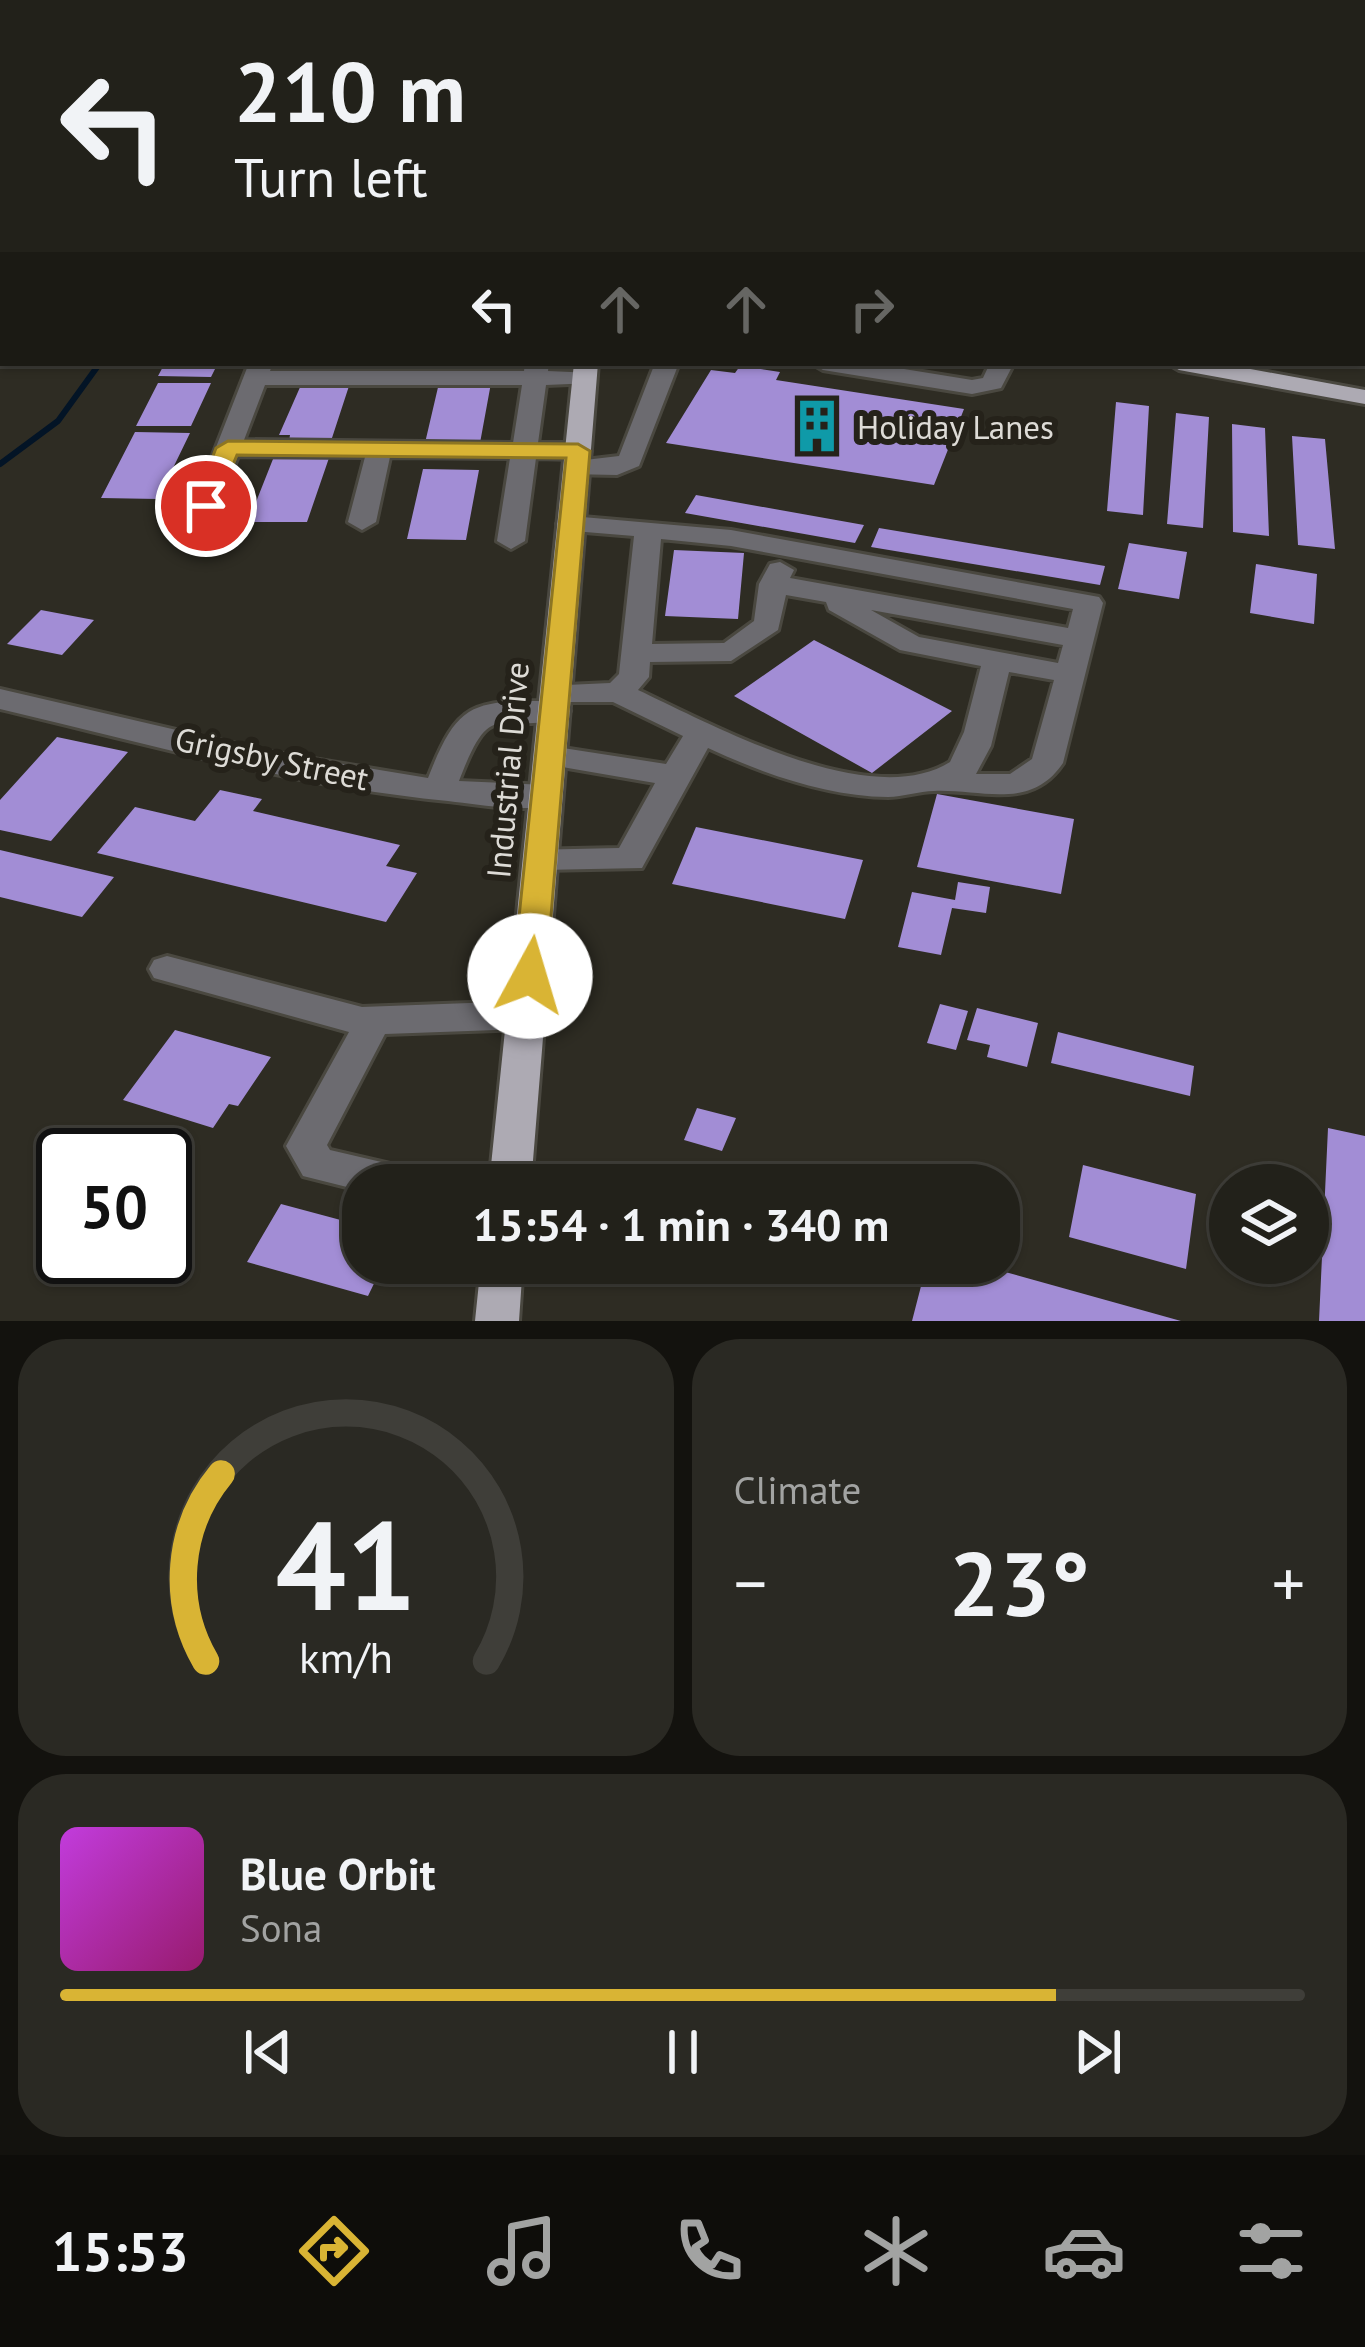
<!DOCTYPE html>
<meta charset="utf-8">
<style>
:root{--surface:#22211a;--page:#2a2923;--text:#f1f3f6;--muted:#a2a3a2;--line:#3f3e39;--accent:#d9b434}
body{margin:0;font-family:"PT Sans",sans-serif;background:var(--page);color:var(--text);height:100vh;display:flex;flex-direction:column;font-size:45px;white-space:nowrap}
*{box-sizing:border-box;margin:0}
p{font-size:39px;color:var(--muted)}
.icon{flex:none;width:66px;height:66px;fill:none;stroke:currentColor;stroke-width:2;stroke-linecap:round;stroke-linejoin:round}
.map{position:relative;height:1321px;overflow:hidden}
.details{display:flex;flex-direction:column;gap:18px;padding:18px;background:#13120e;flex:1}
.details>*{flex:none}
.guide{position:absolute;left:0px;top:0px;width:1365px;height:366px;box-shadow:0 3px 9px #0004,0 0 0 3px var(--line);background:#22211a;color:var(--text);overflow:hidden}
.buttons{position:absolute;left:1209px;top:1164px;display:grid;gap:24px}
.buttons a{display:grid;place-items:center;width:120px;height:120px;border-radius:50%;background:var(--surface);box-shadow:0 3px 9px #0004,0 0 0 3px var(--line);font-size:60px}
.speed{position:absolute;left:36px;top:1128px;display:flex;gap:24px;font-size:60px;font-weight:700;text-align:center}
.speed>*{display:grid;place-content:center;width:156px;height:156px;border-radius:50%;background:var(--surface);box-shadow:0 3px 9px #0004,0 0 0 3px var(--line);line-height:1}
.speed .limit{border:6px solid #111;border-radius:18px;background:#fff;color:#111}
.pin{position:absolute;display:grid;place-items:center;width:102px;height:102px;color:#fff;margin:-51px;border:6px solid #fff;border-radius:50%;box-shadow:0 3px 12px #0007}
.me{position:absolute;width:132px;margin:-66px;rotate:6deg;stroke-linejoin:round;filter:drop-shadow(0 0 9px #0008)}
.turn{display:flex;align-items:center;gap:42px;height:252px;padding:0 36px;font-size:54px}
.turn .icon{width:156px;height:156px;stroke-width:2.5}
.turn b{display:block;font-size:84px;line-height:102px}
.lanes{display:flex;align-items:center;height:114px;padding:0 36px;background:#0003;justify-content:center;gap:60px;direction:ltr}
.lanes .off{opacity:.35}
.big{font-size:90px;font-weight:700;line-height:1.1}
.details .tile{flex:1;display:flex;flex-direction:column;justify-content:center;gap:18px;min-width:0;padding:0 42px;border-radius:48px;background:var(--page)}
.details .dial{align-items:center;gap:0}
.dial svg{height:312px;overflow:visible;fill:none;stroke:var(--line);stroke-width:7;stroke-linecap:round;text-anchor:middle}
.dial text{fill:var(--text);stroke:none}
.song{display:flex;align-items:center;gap:36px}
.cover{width:144px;height:144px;border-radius:18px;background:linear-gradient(135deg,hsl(290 70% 55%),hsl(320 70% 35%))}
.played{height:12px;border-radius:6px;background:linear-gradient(90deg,var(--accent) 80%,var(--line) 80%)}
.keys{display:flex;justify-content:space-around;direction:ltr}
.heat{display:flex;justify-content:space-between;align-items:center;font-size:66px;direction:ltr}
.details .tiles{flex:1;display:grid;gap:18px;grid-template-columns:1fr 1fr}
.tile:last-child{grid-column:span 2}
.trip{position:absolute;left:342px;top:1164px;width:678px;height:120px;border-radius:48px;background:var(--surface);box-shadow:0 3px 9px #0004,0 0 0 3px var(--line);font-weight:700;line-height:120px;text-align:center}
.dock{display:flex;height:192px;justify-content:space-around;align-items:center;background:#0e0d0a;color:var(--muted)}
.dock .icon{width:84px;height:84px}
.dock .current{color:var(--accent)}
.dock b{font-size:54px;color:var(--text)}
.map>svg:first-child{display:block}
</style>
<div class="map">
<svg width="1365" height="1321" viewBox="0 0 1365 1321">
<rect width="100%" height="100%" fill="#2e2c23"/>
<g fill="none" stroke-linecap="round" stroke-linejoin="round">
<path stroke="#031426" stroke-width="4.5" d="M928,3L932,0"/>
<path stroke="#031426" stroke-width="6" d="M0,464L58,421L100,363"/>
</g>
<path fill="#a28dd5" d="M165,363H218L211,377L158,376Z
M304,363H355L351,372L300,371Z
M444,363H495L493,373L442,372Z
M740,366L780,372L776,380L964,409L934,485L666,443L711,370L735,373Z
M158,383H211L191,426H136Z
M439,383H491L480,443H425Z
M301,385L349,386L331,441H289L290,435H279Z
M1116,402L1149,406L1143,515L1107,511Z
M1176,413L1209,417L1203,528L1167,524Z
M1232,424L1265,428L1269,536L1233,532Z
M135,432L190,433L158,499L101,498Z
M1292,436L1325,439L1335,549L1298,545Z
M275,454L330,455L307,522H248Z
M423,469L479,470L466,540L407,539Z
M696,495L864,525L855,543L685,513Z
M879,528L1105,566L1100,585L871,547Z
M1129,543L1187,552L1179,599L1118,589Z
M674,550L744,553L738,619L665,616Z
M1256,564L1317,574L1314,624L1250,613Z
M41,610L94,620L62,655L7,644Z
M814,640L952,711L872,773L734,696Z
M57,737L128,752L51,841L0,830V800Z
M220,790L262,799L253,811L400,845L386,866L417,873L386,922L97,853L135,807L195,821Z
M937,794L1074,819L1061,894L917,867Z
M696,827L863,860L845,919L672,884Z
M0,850L114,877L82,917L0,897Z
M958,882L990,887L986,913L952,908L941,955L898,947L912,892L955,900Z
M940,1004L968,1011L956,1050L927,1043Z
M977,1008L1038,1023L1027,1067L987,1057L990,1045L967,1040Z
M175,1030L271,1057L238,1106L229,1104L213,1128L123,1100Z
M1058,1032L1194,1066L1190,1096L1051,1063Z
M697,1108L736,1118L722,1151L684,1140Z
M1328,1128L1365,1136V1321H1319Z
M1083,1165L1196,1194L1186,1269L1069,1237Z
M281,1204L363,1226V1263H384L368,1296L247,1262Z
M927,1263H973L1181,1321H912Z"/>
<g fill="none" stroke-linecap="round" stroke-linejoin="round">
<defs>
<path id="minor" d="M325,0H343L345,3H327Z
M482,0H499L501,3H484Z
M536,0H552L554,3H538Z
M1049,0H1065V3H1049Z
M3,268V284L0,285V269Z
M249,363H273L270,371H524L525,363H549L548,371L593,373V383L546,385L538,443H578L591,451L578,459L536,458L525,541L511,549L497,541L510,458L390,457L376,522L362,530L348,522L365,457L238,456L215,512H197L193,506ZM265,385H522L513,443L244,440Z
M655,363H679L639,466L617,475L568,474L564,468L568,462L619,456Z
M811,363H867L972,380L983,378L990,363H1014L1001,388L972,394L823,370Z
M571,516L731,530L1099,597L1103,603L1063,763C1031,811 981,789 934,791C919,791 903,797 888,797C826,796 764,774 708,748L642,868L541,870L529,866L524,858L529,850L619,848L655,783L539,763L534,756L539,749L550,746L666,764L683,736L613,702H558L570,711L565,718C496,736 492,694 459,781L546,785L558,788L562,796L558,804C525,813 482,805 448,801C296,786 148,744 0,709V689L271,752L428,778C458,701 472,701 552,701L541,693L545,686L610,683L619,674L634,536L561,530L557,524L561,518ZM661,539L731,546L1073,609L1068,628L790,578L794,570L780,562L770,564L759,584L754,621L724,643L652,644ZM786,595L826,602L829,610L900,650L981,666L964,732L950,762C870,812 713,725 638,690L649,677L650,662L731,661L778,630ZM871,610L1063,645L1058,663L919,637ZM1009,672L1054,680L1032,759L1010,774H976L991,746Z
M167,956L362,1007L526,1001L539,1005L545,1015L539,1025L526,1029L385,1034L327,1145L330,1150L390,1164L467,1173L473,1185H363V1191L303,1176L286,1146L349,1032L154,978L149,969L154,960Z"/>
<path id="major" d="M611,0H627V3H611Z
M0,17H3V27H0Z
M574,363H598L531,1185H489Z
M1167,363H1218L1365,390V404L1179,370Z
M481,1263H523L519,1321H475Z"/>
</defs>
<use href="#minor" stroke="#4a4840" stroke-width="6"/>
<use href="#major" stroke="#4a4840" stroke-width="6"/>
<use href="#minor" fill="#6c6b70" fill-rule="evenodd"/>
<use href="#major" fill="#adaab3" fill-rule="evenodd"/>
<defs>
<path id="rail" d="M1362,162L1365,181"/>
</defs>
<use href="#rail" stroke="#84827b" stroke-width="8"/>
<use href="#rail" stroke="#25221a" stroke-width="4.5" stroke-dasharray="14" stroke-linecap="butt"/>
</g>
<path fill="#d9b434" stroke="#8d7522" stroke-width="3" d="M228,441L578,444L590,451L546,976L541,985H518L513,976L566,458L237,455L214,511H197L194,506L216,448Z"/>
<defs>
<symbol id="building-bare" viewBox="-9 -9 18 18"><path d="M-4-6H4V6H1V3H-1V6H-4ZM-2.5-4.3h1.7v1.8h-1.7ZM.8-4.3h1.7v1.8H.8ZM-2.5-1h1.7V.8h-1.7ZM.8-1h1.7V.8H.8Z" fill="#0f9aa8" stroke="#25221a" stroke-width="2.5" paint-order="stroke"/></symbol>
</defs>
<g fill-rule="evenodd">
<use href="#building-bare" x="779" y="388" width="76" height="76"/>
</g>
<g text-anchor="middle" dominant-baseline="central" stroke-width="12" stroke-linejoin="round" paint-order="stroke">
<g font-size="33" fill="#dddbd6" stroke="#25221a" text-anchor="start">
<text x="857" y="426">Holiday Lanes</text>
</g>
<g font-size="33" fill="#dddbd6" stroke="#25221a">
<text transform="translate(272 758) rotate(12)">Grigsby Street</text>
<text transform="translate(507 770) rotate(-85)">Industrial Drive</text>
</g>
</g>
</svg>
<div class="buttons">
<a><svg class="icon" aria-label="layers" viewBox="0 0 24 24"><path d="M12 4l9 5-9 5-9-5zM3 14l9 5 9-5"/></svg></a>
</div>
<div class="speed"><div class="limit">50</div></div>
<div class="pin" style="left:206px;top:506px;background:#d93025"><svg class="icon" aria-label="arrive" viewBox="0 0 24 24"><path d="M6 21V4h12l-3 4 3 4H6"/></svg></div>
<svg class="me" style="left:530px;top:976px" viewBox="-20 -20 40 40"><circle r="19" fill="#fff"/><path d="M0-13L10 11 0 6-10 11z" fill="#d9b434"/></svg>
<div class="trip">15:54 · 1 min · 340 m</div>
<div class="guide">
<div class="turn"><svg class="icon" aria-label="left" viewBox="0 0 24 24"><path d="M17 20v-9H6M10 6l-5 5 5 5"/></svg><div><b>210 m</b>Turn left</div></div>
<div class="lanes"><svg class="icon" aria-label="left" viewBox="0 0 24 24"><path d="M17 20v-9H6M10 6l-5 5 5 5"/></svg><svg class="icon off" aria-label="ahead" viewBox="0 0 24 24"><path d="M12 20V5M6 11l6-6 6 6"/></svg><svg class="icon off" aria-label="ahead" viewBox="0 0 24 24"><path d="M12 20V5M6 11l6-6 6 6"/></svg><svg class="icon off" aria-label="right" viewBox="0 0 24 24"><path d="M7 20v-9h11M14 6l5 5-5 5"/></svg></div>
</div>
</div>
<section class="details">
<div class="tiles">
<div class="tile dial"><svg viewBox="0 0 100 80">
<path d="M14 69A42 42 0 1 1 86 69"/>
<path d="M14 69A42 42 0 0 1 18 21" stroke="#d9b434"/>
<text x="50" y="56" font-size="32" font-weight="700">41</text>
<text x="50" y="72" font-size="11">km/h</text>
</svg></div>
<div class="tile"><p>Climate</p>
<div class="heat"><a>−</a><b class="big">23°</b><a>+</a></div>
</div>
<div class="tile">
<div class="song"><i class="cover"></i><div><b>Blue Orbit</b><p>Sona</p></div></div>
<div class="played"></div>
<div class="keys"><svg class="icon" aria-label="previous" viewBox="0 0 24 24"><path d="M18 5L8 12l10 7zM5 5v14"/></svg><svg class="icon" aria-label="pause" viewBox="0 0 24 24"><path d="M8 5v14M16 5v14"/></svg><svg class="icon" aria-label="next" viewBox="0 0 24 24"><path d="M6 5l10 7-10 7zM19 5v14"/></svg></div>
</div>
</div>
</section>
<nav class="dock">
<b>15:53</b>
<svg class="icon current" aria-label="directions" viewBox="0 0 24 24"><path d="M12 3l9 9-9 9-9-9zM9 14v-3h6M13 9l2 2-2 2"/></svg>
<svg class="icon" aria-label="music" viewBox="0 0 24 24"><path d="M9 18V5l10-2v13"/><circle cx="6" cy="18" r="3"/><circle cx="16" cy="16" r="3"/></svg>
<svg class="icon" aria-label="phone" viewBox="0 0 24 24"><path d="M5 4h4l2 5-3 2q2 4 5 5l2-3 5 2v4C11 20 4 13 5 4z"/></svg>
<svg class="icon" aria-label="climate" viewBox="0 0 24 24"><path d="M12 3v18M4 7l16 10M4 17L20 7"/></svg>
<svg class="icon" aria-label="car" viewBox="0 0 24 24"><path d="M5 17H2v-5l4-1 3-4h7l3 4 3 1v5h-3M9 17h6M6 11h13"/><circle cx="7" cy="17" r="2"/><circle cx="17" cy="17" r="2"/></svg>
<svg class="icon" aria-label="filters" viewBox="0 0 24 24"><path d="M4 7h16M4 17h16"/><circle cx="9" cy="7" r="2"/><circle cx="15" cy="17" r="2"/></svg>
</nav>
